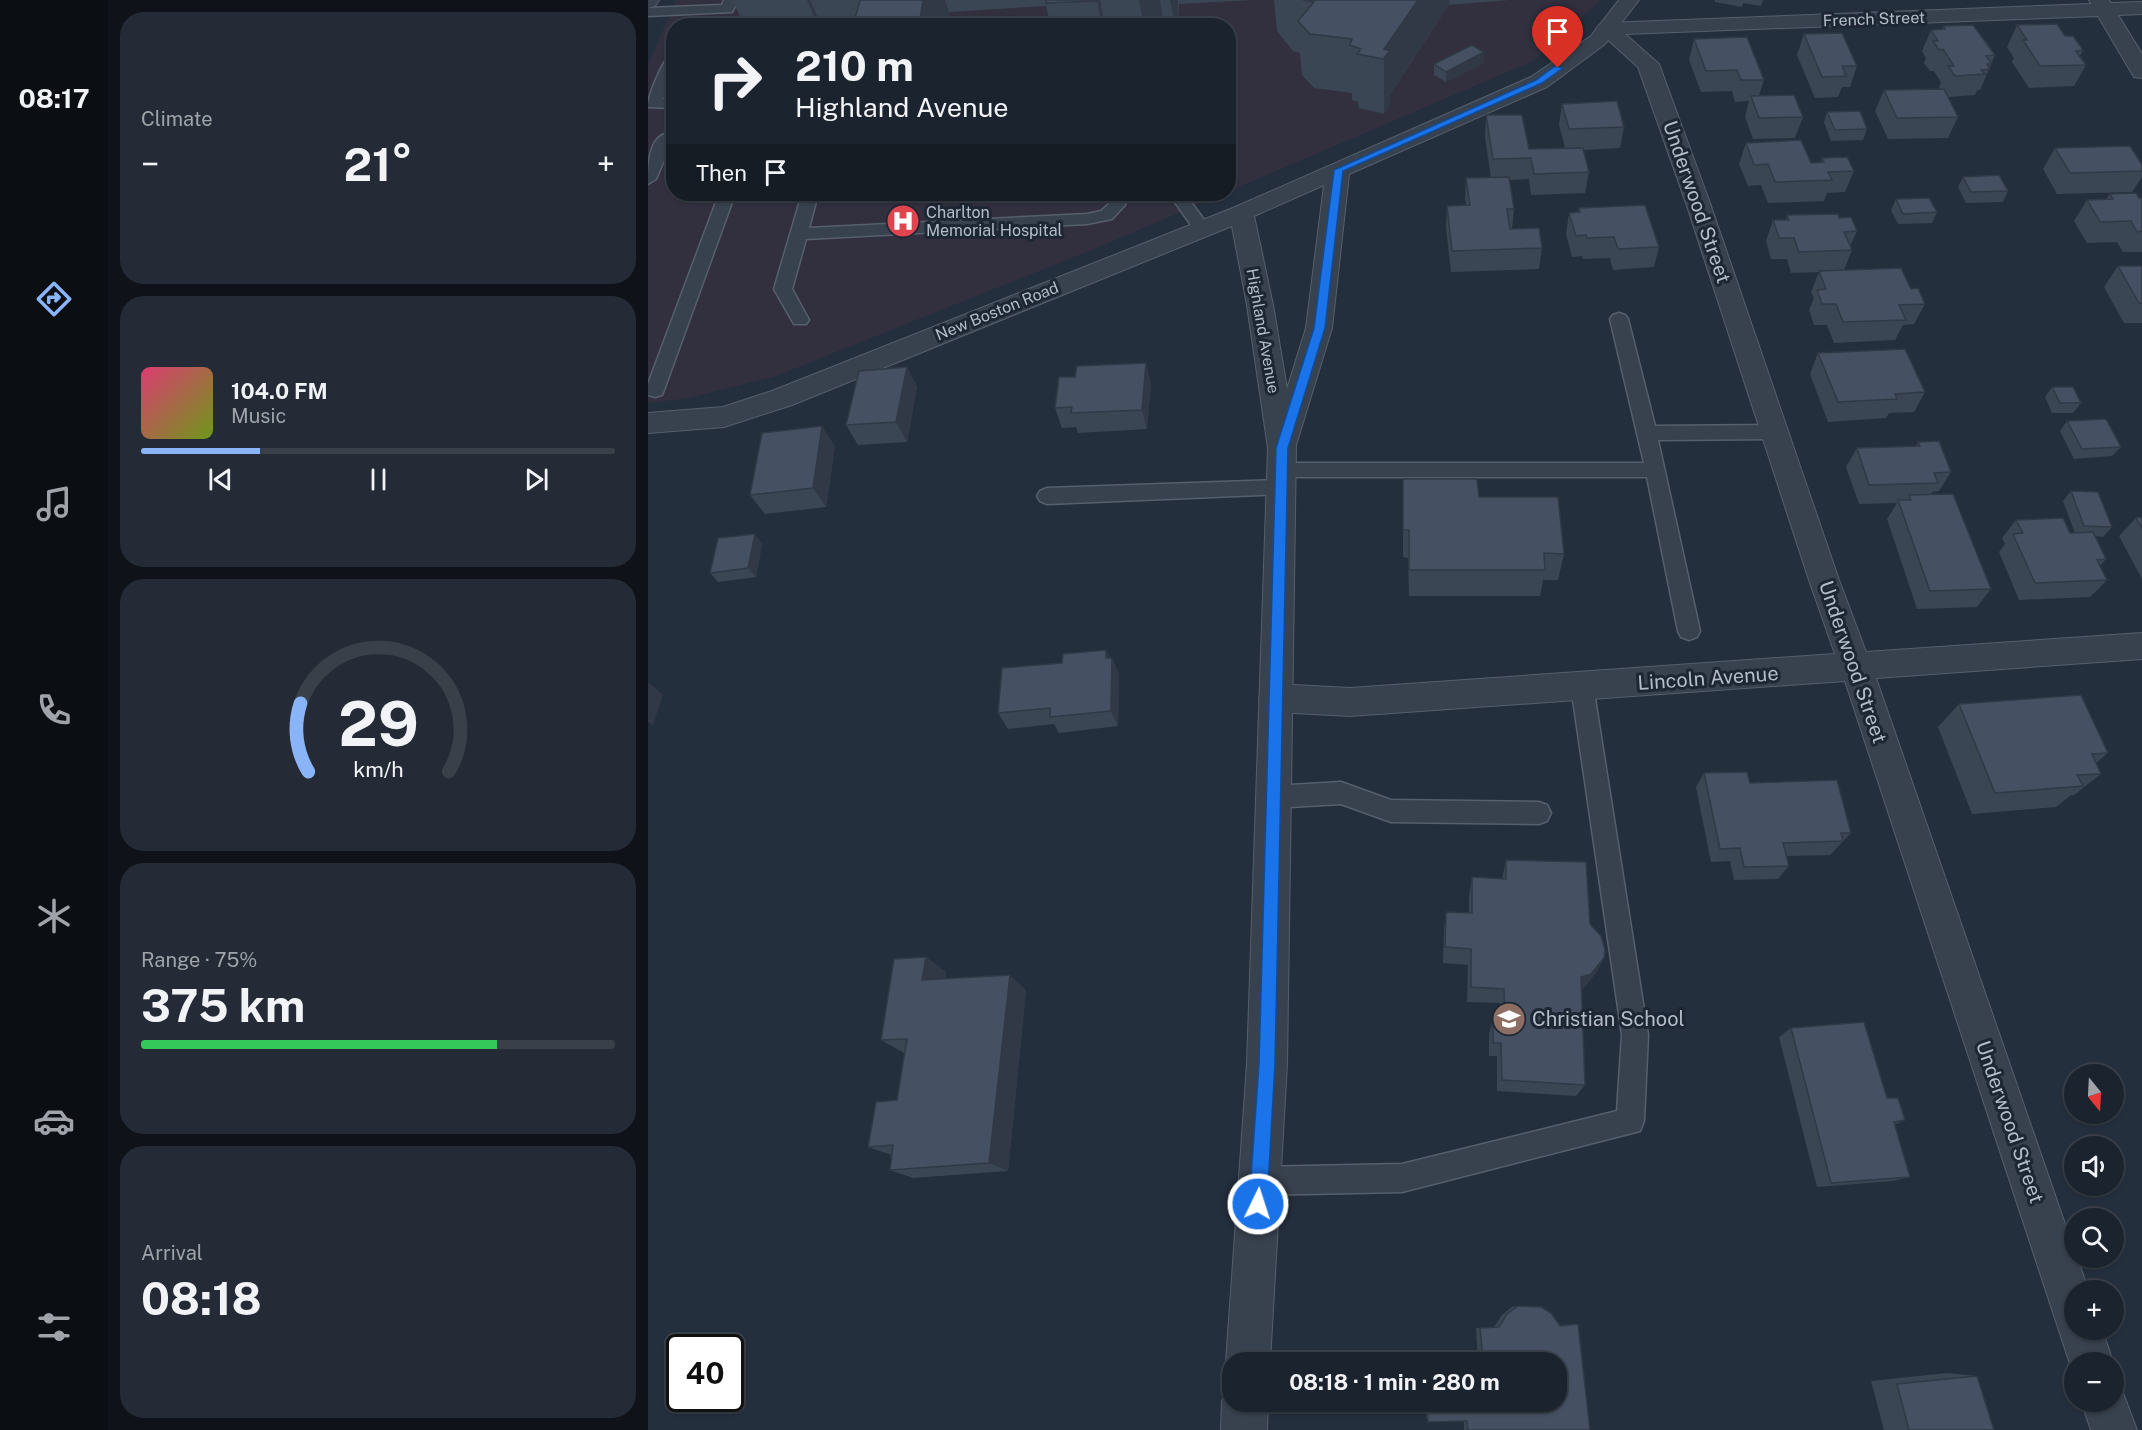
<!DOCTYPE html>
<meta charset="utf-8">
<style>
:root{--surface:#1b232e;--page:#242b36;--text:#f1f3f6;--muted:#a0a4aa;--line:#39404a;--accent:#8ab4f8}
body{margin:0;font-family:"Public Sans",sans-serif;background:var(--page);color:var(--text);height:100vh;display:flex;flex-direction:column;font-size:22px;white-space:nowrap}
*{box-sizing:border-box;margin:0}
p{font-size:20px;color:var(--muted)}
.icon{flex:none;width:33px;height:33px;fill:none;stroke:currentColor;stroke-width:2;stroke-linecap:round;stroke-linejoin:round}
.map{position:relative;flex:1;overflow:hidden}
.drawer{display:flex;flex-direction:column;gap:12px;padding:12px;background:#0f1319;width:540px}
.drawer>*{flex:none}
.top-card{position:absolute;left:18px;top:18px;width:570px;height:183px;border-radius:24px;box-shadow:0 2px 4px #0004,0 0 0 2px var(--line);background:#1b232e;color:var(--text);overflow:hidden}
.needle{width:39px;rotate:162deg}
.buttons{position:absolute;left:1416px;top:1064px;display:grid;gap:12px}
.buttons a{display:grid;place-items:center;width:60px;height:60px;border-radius:50%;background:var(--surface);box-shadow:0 2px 4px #0004,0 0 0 2px var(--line);font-size:30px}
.speed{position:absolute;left:18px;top:1334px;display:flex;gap:12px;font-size:30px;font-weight:700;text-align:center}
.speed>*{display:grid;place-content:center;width:78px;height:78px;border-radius:50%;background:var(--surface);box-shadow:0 2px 4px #0004,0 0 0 2px var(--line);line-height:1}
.speed .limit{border:3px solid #111;border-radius:9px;background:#fff;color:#111}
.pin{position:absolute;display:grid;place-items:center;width:51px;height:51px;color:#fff;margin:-62px -26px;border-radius:50% 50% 50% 0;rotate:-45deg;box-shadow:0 0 6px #0007}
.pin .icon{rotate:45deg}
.me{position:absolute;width:66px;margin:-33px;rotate:4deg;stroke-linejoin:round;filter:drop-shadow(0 0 4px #0008)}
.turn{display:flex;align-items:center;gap:21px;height:126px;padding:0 30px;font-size:27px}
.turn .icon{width:78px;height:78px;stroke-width:2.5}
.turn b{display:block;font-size:42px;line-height:51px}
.then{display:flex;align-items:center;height:57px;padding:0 30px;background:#0003;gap:12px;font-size:22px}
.big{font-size:45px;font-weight:700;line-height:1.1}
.drawer .tile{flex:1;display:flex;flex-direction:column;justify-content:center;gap:9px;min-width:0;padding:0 21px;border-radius:24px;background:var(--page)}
.drawer .dial{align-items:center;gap:0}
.dial svg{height:156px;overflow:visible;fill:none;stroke:var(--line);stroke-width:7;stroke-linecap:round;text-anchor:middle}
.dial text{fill:var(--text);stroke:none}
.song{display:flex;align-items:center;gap:18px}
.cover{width:72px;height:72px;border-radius:9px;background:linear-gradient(135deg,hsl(340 70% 55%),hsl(80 70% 35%))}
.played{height:6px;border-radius:3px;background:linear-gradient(90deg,var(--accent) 25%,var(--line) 25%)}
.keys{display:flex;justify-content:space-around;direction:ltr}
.heat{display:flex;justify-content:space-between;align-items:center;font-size:33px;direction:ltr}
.charge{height:9px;border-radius:4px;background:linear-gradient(90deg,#34c759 75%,var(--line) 0)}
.trip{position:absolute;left:574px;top:1352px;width:345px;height:60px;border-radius:24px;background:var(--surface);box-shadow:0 2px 4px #0004,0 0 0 2px var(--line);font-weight:700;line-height:60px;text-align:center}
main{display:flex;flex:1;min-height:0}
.menu{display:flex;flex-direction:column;width:108px;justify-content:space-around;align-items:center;background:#0b0e12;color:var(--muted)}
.menu .icon{width:42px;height:42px}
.menu .current{color:var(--accent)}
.menu b{font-size:27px;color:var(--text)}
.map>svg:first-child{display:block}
</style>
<main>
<nav class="menu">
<b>08:17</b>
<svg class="icon current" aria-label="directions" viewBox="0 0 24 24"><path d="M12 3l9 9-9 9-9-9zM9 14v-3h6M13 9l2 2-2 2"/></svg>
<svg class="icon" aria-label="music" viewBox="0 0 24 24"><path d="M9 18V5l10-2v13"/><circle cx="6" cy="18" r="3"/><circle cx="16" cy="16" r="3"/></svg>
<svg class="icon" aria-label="phone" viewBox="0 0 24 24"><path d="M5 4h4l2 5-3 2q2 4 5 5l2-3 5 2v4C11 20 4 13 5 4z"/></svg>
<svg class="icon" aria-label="climate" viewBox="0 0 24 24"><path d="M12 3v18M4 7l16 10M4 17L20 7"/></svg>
<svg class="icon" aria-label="car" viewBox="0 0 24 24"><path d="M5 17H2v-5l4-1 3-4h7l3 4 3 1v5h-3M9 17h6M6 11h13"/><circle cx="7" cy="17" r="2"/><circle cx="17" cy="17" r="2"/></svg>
<svg class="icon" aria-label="filters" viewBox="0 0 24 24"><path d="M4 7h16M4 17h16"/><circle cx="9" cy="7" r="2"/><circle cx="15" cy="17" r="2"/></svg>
</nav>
<section class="drawer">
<div class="tile"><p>Climate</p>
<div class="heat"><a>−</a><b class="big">21°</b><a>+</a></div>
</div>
<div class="tile">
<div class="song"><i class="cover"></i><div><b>104.0 FM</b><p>Music</p></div></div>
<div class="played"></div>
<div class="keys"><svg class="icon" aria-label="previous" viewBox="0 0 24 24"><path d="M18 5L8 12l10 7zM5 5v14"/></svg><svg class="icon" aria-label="pause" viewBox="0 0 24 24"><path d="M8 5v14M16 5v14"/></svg><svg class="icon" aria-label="next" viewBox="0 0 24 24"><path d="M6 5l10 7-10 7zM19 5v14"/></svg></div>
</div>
<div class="tile dial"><svg viewBox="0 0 100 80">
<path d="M14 69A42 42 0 1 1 86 69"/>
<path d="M14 69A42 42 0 0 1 10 34" stroke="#8ab4f8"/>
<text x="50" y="56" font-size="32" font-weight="700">29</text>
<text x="50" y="72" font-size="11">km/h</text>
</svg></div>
<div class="tile"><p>Range · 75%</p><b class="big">375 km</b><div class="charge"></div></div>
<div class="tile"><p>Arrival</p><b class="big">08:18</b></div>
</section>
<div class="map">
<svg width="1494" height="1430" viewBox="0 0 1494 1430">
<rect width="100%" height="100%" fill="#242f3e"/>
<path fill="#32303f" d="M28,0H953L885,61L581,191L580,26H26V194H575L446,249L128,376L41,398L0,403V65Z"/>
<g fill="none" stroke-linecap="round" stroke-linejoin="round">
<defs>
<path id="service" d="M76,0H90L84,12L0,16V8L74,5Z
M26,53V74L15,99H26V108L0,107C0,96 15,56 26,53Z
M17,134L25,139L8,179L0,184C0,169 0,139 17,134Z
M71,194H87L16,390L14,395L7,397L0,395V384Z
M154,194H170L161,228L439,214L453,211L461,204V194H477V205L464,219L439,224L158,239L144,289L161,320L158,324H146L126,289Z
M521,194H537L562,228L560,232H548Z
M971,313L977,315L980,319L1007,426L1127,425L1134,427L1137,432L1134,437L1127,439L1010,440L1052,631L1049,637L1041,640L1033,637L1030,631L999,477H633L626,475L623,470L626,465L633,463H996L962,319L965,315Z
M633,480L640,482L643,487L640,492L633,494L399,504L392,501L389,496L392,491L399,488Z
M934,677L942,679L945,686L1000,1035L996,1121L992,1131L754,1192L611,1195L601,1191L597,1181L601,1171L611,1167L754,1164L969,1111L974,1035L923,686L926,679Z
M693,782L743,800L891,802L899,805L903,813L899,821L891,824L743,822L693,804L625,808L617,805L613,797L617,789L625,786Z"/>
<path id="minor" d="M0,0H11L7,6L0,8Z
M1441,0H1461L1463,3L1494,2V14L1470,15L1494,54V78L1486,77L1450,16L977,34L1011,64L1063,206L1191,580L1218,652L1494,633V659L1228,678L1426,1250V1257H1429L1440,1290H1426V1329H1454L1465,1362H1426V1376L1197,681L702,716L627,712L615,708L611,698L615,688L627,684L702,688L1187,654L1161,580L1039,206L990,67L948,29L951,25L958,23L1443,4Z
M1466,1382L1472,1385L1489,1430H1443L1433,1401H1466Z"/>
<path id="tertiary" d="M971,0H991L957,44L899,87L701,174L684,328L648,445L639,1064L622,1362H585V1378L578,1362L599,1064L620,448L599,305L584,226L144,405L76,427L0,433V413L75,407L124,391L585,208L883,77L943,36ZM676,185L658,328L639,389L625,305L606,216Z
M585,1383V1401H620L619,1430H573L574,1401L581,1385Z"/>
</defs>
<use href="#service" stroke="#565f6c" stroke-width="3"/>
<use href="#minor" stroke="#565f6c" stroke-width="2"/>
<use href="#tertiary" stroke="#565f6c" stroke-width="2"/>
<use href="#service" fill="#38414e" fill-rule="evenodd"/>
<use href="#minor" fill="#38414e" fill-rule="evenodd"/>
<use href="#tertiary" fill="#38414e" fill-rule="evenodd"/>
</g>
<path fill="#3b4654" d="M84,0H605L531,4L530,26H403L398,6L301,12L299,26H205L207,17L171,20L169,23H159L157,18L95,22Z
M626,0H861L801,5L742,95V105L736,114L711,108L710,102L704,100V93L666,88L654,75L652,53L645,51L629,31Z
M1067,0H1115L1113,6L1095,3L1094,7L1067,2Z
M1369,25L1417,36L1435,50L1432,56L1438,65L1426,86L1381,88L1364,62L1366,58L1359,47Z
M1296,26L1347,55L1332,90H1329L1327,95L1300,97L1310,117L1300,138L1240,139L1227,111L1236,90L1292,89L1291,87L1293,82L1286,71H1282L1276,63L1278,58L1274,51L1283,30L1294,29Z
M1156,34L1209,66L1202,87H1194L1190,97L1167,98L1149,55Z
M1046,39L1116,80L1111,95L1155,117L1147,138L1105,139L1097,117L1101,101L1087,102L1084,91L1053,92L1041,60Z
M836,52V63L798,82L786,75V64Z
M914,104L976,127L972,148L936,150L941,172L937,193L883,195L881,179L862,180L866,209L864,229L894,248L891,269L803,272L798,227L799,206L818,205L817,199L818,178H843L837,137L838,115L881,149L917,148L911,125Z
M1179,112L1219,129L1215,140L1183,141L1176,122Z
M1098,143L1163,163L1173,162L1174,158L1206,171L1197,192L1179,193L1176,201L1120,203L1113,185L1100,186L1091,164Z
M1407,148L1494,165V177L1484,192L1409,194L1395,169Z
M1315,177L1360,191L1355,202L1318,203L1310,187Z
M1462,194L1494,198V252H1475L1469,242L1439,243L1426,221L1439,200L1458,199Z
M1248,199L1289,212L1284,223L1250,224L1243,210Z
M931,208L1011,247L1006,267L965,270L962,258L935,259L934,256L924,257L918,234L921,213L930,212Z
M1139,215L1191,218L1209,231L1202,246L1204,250L1196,270L1263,289L1277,304L1266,324L1255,325L1247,340L1186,343L1179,325H1166L1161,310L1166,298L1163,292L1171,272L1143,273L1139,259H1123L1118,241L1125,220H1138Z
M1470,266H1494V323H1476L1456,287Z
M1170,353L1277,392L1266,412L1241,413L1238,418L1180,422L1162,374Z
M259,367L269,387L259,442L210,445L198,425Z
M503,383L499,429L430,433L428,427L414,428L407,408Z
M1404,387L1433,403L1425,413H1404L1397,397Z
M1419,421L1473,447L1464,456L1426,459L1412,431Z
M1270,442L1303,472L1291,491L1284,492L1283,494L1343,589L1329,607L1269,609L1239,519L1249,503L1211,504L1198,467L1209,448L1268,446Z
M187,446L178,507L117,514L102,495Z
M755,479L831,497L916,554L910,580H895L892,596H761L760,558L755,557Z
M1423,491L1464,527L1455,537L1447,536L1458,559L1452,566L1459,580L1442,597L1371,600L1351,552L1357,544L1354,538L1368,520L1422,533H1427L1415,501Z
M1494,517V579L1471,536L1488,518Z
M107,534L114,544L108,577L70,582L62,573Z
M458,650L462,658H464L471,674L470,726L411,733L406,724L360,729L350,713L414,663Z
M1311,704L1460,753L1448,763L1453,774L1426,795H1423L1408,807L1324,814L1290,727Z
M1056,773L1102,783L1203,833L1182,855L1138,856L1141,866L1130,879L1086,880L1082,861L1063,862L1048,787Z
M858,860L942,924L956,958L947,974L935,989L933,990L937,1085L928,1096L849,1091V1056H841V1034L845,1020H852V1003L819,1002L820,965L795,963L796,929L798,912L821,913V896L824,877L854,879Z
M278,957L298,972L297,979L378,990L360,1171L265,1178L242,1170L244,1155L220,1147L249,1100L256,1053L233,1040Z
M1143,1028L1239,1098L1257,1120L1246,1125L1262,1177L1245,1181L1169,1187L1131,1037Z
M870,1306L911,1325L930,1324L942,1430H816V1421L780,1422L778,1417L777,1401H909V1362H830L828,1328L846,1327L854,1315L864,1307Z
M1299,1373L1329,1376L1346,1430H1236L1223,1381Z"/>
<path fill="#303945" d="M159,0H162L171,20L169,23Z
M275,0H297L301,12L299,26H272L271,24Z
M449,0H452L457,26H454Z
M491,0H512L516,26H496Z
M522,0H530V26H527Z
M770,0H802L801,5L742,95V105L736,114V49Z
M836,52V63L798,82V72Z
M498,363L503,383L499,429L494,410Z
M259,367L269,387L259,442L248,422Z
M174,426L187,446L178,507L165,488Z
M107,534L114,544L108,577L100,568Z
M458,650L464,663V658L471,674L470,726L463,711L458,658Z
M0,682L15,695L5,725L0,722Z
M278,957L298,972L295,995L274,980Z
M956,958L947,974L935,989L925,992L933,977Z
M362,975L378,990L360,1171L341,1163Z"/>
<path fill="#455162" stroke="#303945" stroke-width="1.5" d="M212,0H275L271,24L244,26H205Z
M398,0H449V1L398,3Z
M655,0H770L736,49L742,51L735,59L709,54L713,49L702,45L704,39L662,34L650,21L666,2Z
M1409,24L1417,36H1425L1435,50L1428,51L1438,65L1392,66L1375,40H1379L1369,25Z
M1325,25L1347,55L1338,56L1344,64H1339L1342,69L1333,70L1337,74L1307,76L1300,66H1306L1295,49L1291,50L1285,41H1290L1283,30L1297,29L1296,26Z
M1194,33L1209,66H1194L1198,76L1174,77L1156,34Z
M1099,37L1116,80H1093L1089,70L1058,71L1046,39Z
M824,45L836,52L798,72L786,64Z
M1296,89L1310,117L1249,118L1236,90Z
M1146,95L1155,117L1111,118L1103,96Z
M969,101L976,127L921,129L914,104Z
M1212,111L1219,129L1187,130L1179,112Z
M838,115H874L881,149L935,148L941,172L886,174L883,158L845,159Z
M1153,140L1163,163L1176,162L1174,158L1199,157L1206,171L1180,172L1184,180L1127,182L1120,164L1106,165L1098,143Z
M1482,146L1494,165V171L1422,173L1407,148Z
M1351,175L1360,191L1323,192L1315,177Z
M861,177L866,209H859L862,229L891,228L894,248L804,251L799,206L822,205L818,178Z
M1488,193L1491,198H1494V231L1489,232L1483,221L1452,222L1439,200L1465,199L1462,194Z
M1281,198L1289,212L1255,214L1248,199Z
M997,205L1011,247L970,249L966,237L939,238L938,235L928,236L921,213L932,212L931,208Z
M1190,214L1191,218L1203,217L1209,231L1196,232L1204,250L1151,252L1146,238H1131L1125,220H1141L1139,215Z
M1470,266H1494V303H1491Z
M1253,268L1263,289L1270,288L1277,304L1251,305L1258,320L1195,322L1188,304H1174L1169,290L1178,289L1171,271Z
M1257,349L1277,392L1247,394L1249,399L1190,402L1170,353Z
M498,363L494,410L423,413L424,407L407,408L411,377H427L429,366Z
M259,367L248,422L198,425L211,371Z
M1404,387H1425L1433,403H1412Z
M1458,419L1473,447L1434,449L1419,421Z
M174,426L165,488L102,495L114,433Z
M1291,441L1303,472L1286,473L1290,483L1221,485L1209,448L1272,446L1270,442Z
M755,479H829L831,497H910L916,554L896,553L897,570H761V530H755Z
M1423,491L1450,492L1464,527L1436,526Z
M1305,494L1343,589L1282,591L1250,500H1263L1261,495Z
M1494,517V528L1488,518Z
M1415,518L1422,533L1445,532L1458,559L1449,560L1459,580L1387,583L1365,534L1375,533L1368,520Z
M107,534L100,568L62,573L70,538Z
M458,650V658H464L463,711L402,717V708L350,713L354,668L414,663L415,654Z
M1433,695L1460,753L1444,754L1453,774L1429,775L1435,786L1347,793L1311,704Z
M1099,772L1102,783L1189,780L1203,833H1193L1195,841L1135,843L1141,866L1096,867L1092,848L1072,849L1056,773Z
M858,860L938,862L942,924L953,936L957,950L956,958L943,974L933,977L937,1085L854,1080L853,1043H845V1020H857L856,989L823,987V949L797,947L798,912L824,913V877L858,879Z
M278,957L274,980L362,975L341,1163L242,1170L245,1145L220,1147L228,1102L249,1100L259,1039L233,1040L246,959Z
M1216,1022L1239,1098H1250L1257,1120L1246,1122L1262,1177L1183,1183L1143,1028Z
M870,1306L893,1307L903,1313L912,1326L930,1324L942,1430H820L819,1421L780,1422L778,1401H909V1362H835L832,1328L851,1327L859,1314Z
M1329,1376L1346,1430H1261L1249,1384Z"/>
<path fill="#1a73e8" stroke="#114b97" stroke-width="1.5" d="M907,66L915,68L894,83L695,171L677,328L640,448L627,1064L619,1204L616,1210L610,1212L604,1210L601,1204L611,1064L628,448L666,328L686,170L888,80Z"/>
<defs>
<symbol id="hospital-disc" viewBox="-11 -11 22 22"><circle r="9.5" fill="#e0444e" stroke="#1d2633"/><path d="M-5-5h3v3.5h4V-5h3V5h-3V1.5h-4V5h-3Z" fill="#fff"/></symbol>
<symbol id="school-disc" viewBox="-11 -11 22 22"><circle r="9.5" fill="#8d6e63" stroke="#1d2633"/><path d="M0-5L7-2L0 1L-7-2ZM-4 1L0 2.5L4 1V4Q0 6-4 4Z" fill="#fff"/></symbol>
</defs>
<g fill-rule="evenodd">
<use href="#hospital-disc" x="236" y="202" width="38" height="38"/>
<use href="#school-disc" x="842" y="1000" width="38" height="38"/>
</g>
<g text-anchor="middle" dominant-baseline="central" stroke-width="6" stroke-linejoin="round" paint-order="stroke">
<g font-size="16" fill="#b4bcc9" stroke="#1d2633">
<text transform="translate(1226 19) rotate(-2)">French Street</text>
<text transform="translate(349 311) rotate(-22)">New Boston Road</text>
<text transform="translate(615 331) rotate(80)">Highland Avenue</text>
</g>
<g font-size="16" fill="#b4bcc9" stroke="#1d2633" text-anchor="start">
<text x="278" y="212">Charlton<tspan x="278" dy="18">Memorial Hospital</tspan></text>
</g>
<g font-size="20" fill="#b4bcc9" stroke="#1d2633">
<text transform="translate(1049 202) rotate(71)">Underwood Street</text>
<text transform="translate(1205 662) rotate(71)">Underwood Street</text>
<text transform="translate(1060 678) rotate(-4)">Lincoln Avenue</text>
<text transform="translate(1362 1122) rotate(71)">Underwood Street</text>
</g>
<g font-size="20" fill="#b4bcc9" stroke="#1d2633" text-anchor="start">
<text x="884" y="1019">Christian School</text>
</g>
</g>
</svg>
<div class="buttons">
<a><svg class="needle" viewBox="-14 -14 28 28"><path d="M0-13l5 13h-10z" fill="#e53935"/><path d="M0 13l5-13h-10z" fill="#a0a4aa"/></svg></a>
<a><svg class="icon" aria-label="sound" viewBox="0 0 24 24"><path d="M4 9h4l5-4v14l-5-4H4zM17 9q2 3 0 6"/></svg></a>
<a><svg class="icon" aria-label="search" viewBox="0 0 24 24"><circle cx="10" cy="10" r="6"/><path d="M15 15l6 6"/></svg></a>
<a>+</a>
<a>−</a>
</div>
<div class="speed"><div class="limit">40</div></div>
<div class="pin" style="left:910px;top:68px;background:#d93025"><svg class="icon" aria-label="arrive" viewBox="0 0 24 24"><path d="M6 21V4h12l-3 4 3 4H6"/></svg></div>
<svg class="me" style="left:610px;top:1204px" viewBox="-20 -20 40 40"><circle r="17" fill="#1a73e8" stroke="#fff" stroke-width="3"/><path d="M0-11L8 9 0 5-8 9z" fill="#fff"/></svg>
<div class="trip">08:18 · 1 min · 280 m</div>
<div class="top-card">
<div class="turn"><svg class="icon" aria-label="right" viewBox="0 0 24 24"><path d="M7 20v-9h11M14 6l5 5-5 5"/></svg><div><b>210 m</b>Highland Avenue</div></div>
<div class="then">Then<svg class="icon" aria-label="arrive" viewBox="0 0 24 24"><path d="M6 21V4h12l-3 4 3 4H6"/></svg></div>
</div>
</div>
</main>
